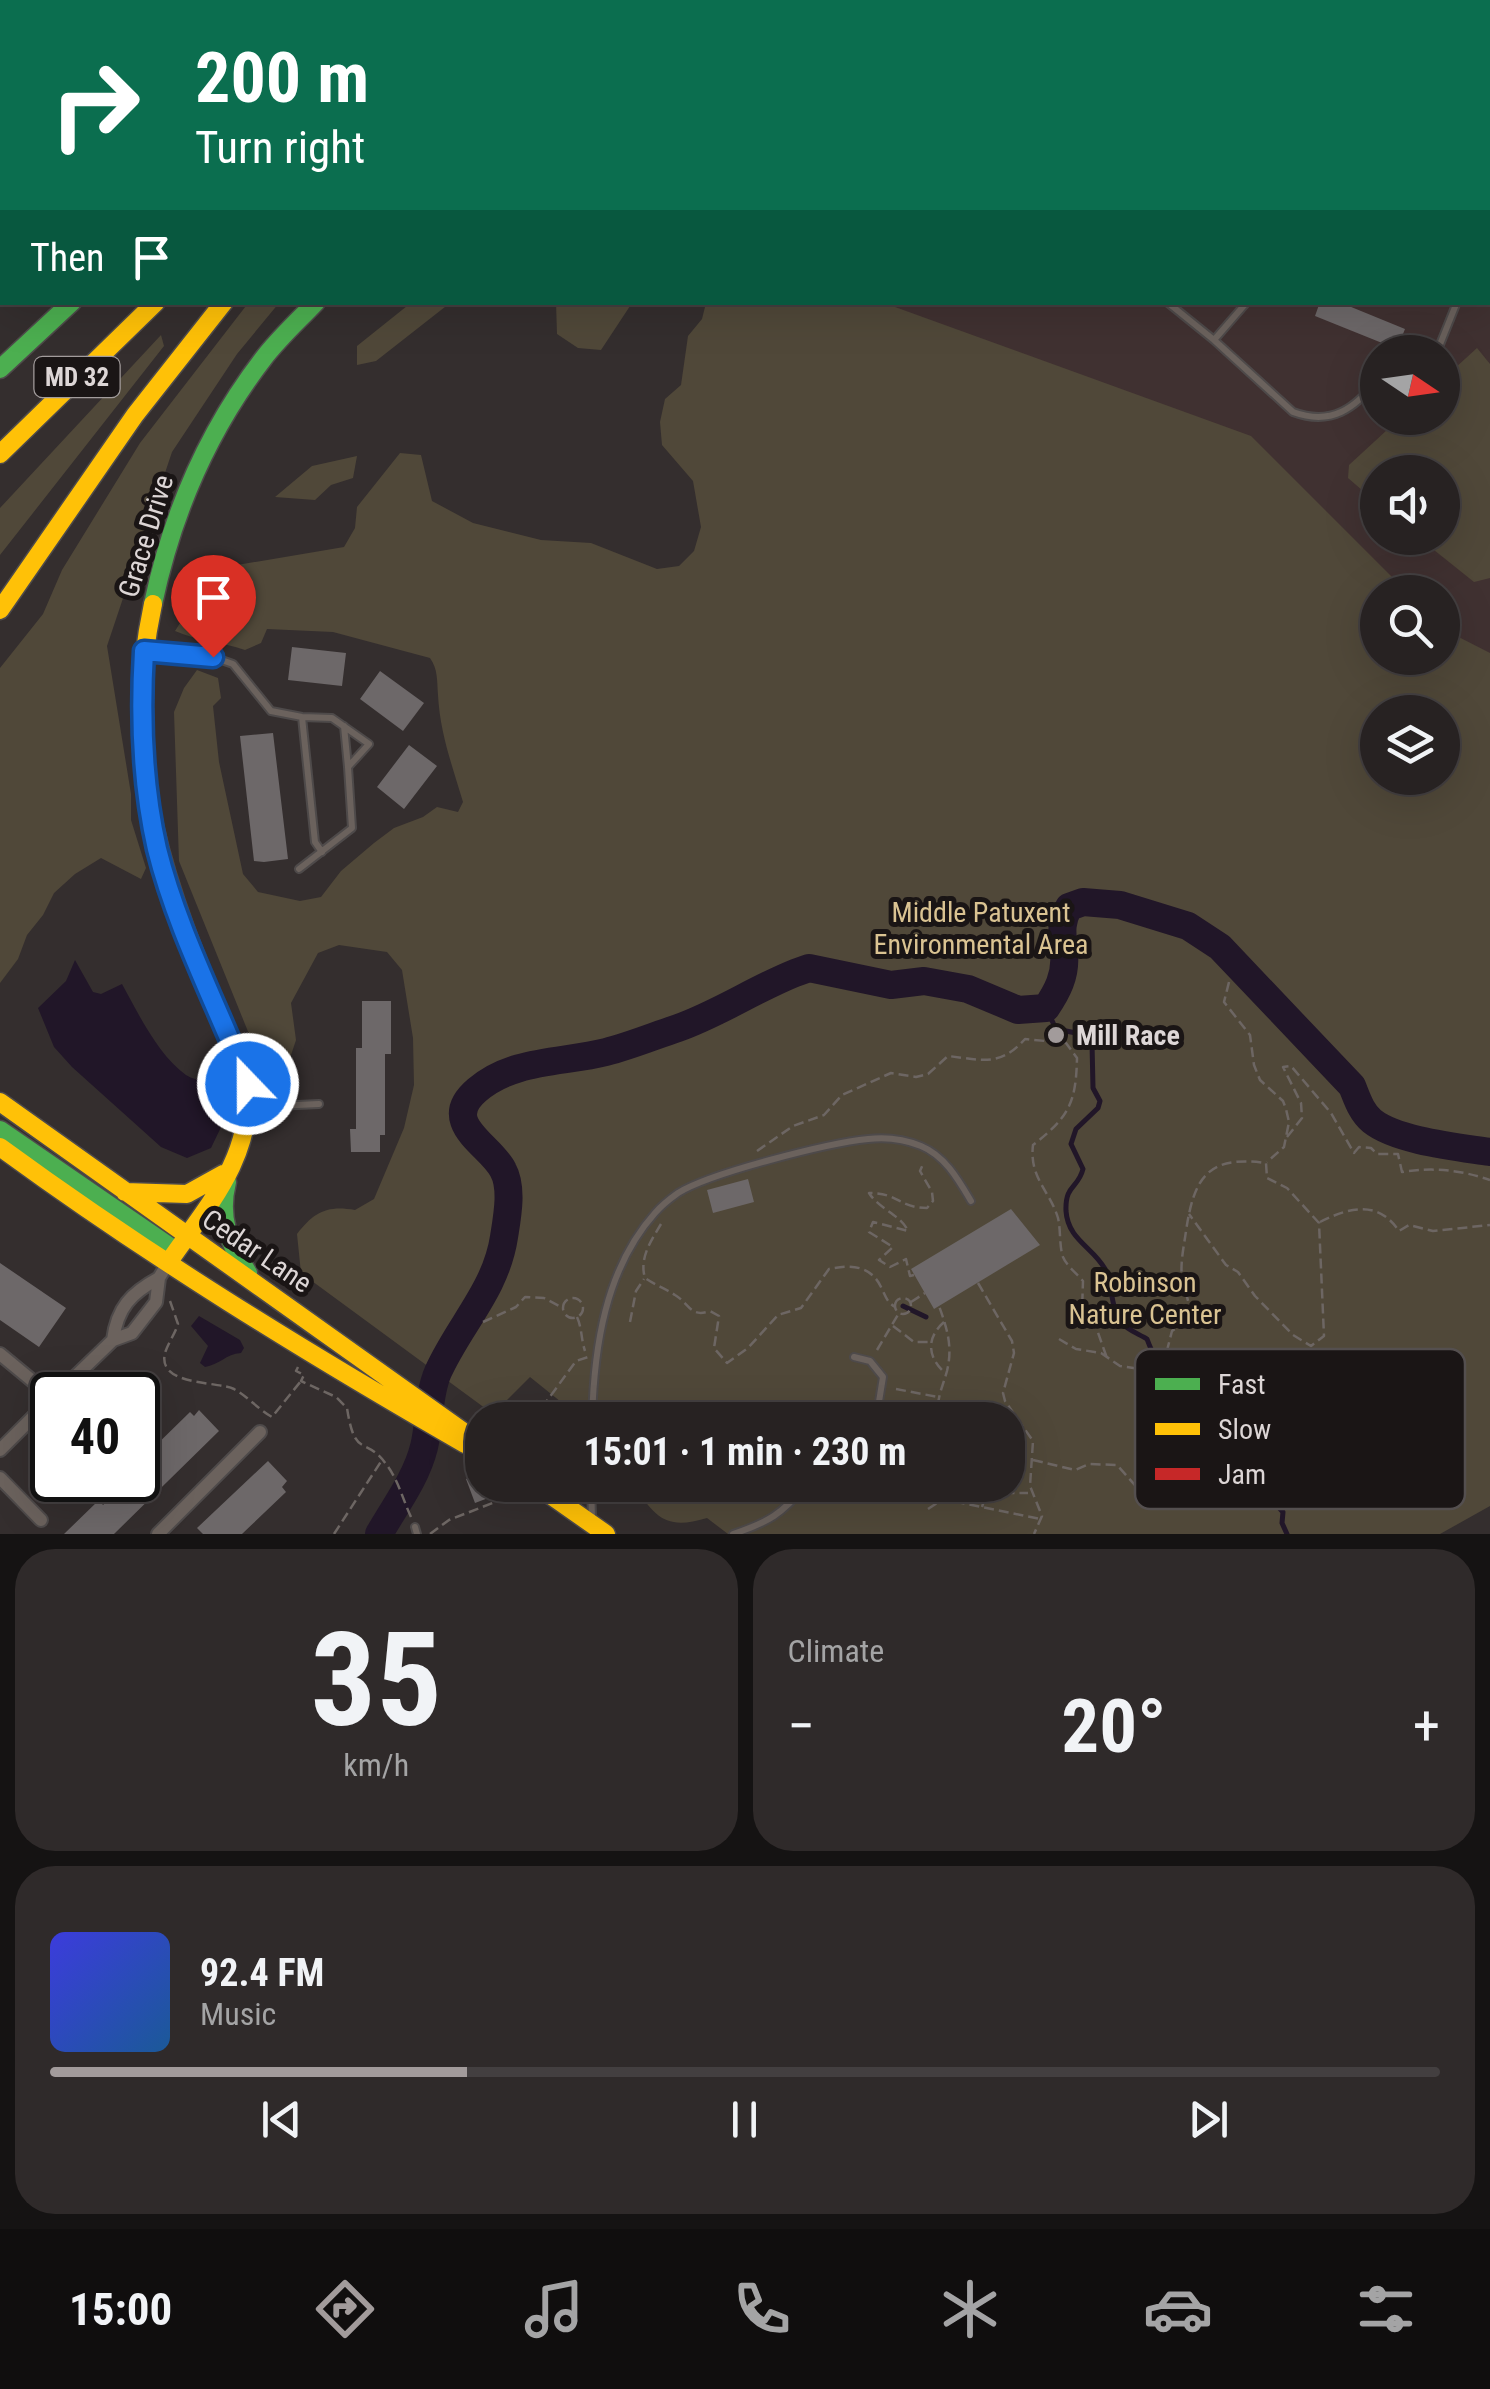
<!DOCTYPE html>
<meta charset="utf-8">
<style>
:root{--surface:#272222;--page:#2f2a2a;--text:#f1f3f6;--muted:#a4a4a5;--line:#433f40;--accent:#a29b9b}
body{margin:0;font-family:"Roboto Condensed",sans-serif;background:var(--page);color:var(--text);height:100vh;display:flex;flex-direction:column;font-size:38px;white-space:nowrap}
*{box-sizing:border-box;margin:0}
p{font-size:32px;color:var(--muted)}
.icon{flex:none;width:55px;height:55px;fill:none;stroke:currentColor;stroke-width:2;stroke-linecap:round;stroke-linejoin:round}
.map{position:relative;height:1534px;overflow:hidden}
.panel{display:flex;flex-direction:column;gap:15px;padding:15px;background:#151313;flex:1}
.panel>*{flex:none}
.hud{position:absolute;left:0px;top:0px;width:1490px;height:305px;box-shadow:0 10px 40px #0002,0 0 0 2px var(--line);background:#0b6e4f;color:#fff;overflow:hidden}
.needle{width:65px;rotate:103deg}
.fabs{position:absolute;left:1360px;top:335px;display:grid;gap:20px}
.fabs a{display:grid;place-items:center;width:100px;height:100px;border-radius:50%;background:var(--surface);box-shadow:0 10px 40px #0002,0 0 0 2px var(--line);font-size:50px}
.speed{position:absolute;left:30px;top:1372px;display:flex;gap:20px;font-size:50px;font-weight:700;text-align:center}
.speed>*{display:grid;place-content:center;width:130px;height:130px;border-radius:50%;background:var(--surface);box-shadow:0 10px 40px #0002,0 0 0 2px var(--line);line-height:1}
.speed .limit{border:5px solid #111;border-radius:15px;background:#fff;color:#111}
.pin{position:absolute;display:grid;place-items:center;width:85px;height:85px;color:#fff;margin:-102px -42px;border-radius:50% 50% 50% 0;rotate:-45deg;box-shadow:0 0 10px #0007}
.pin .icon{rotate:45deg}
.me{position:absolute;width:110px;margin:-55px;rotate:338deg;stroke-linejoin:round;filter:drop-shadow(0 0 8px #0008)}
.turn{display:flex;align-items:center;gap:35px;height:210px;padding:0 30px;font-size:45px}
.turn .icon{width:130px;height:130px;stroke-width:2.5}
.turn b{display:block;font-size:70px;line-height:85px}
.then{display:flex;align-items:center;height:95px;padding:0 30px;background:#0003;gap:20px;font-size:38px}
.big{font-size:75px;font-weight:700;line-height:1.1}
.panel .widget{flex:1;display:flex;flex-direction:column;justify-content:center;gap:15px;min-width:0;padding:0 35px;border-radius:40px;background:var(--page)}
.panel .dial{align-items:center;gap:0}
.dial b{font-size:130px;line-height:1}
.song{display:flex;align-items:center;gap:30px}
.cover{width:120px;height:120px;border-radius:15px;background:linear-gradient(135deg,hsl(240 70% 55%),hsl(210 70% 35%))}
.played{height:10px;border-radius:5px;background:linear-gradient(90deg,var(--accent) 30%,var(--line) 30%)}
.keys{display:flex;justify-content:space-around;direction:ltr}
.heat{display:flex;justify-content:space-between;align-items:center;font-size:55px;direction:ltr}
.panel .tiles{flex:1;display:grid;gap:15px;grid-template-columns:1fr 1fr}
.widget:last-child{grid-column:span 2}
.trip{position:absolute;left:465px;top:1402px;width:560px;height:100px;border-radius:40px;background:var(--surface);box-shadow:0 10px 40px #0002,0 0 0 2px var(--line);font-weight:700;line-height:100px;text-align:center}
.tab-bar{display:flex;height:160px;justify-content:space-around;align-items:center;background:#100e0e;color:var(--muted)}
.tab-bar .icon{width:70px;height:70px}
.tab-bar .selected{color:var(--accent)}
.tab-bar b{font-size:45px;color:var(--text)}
.map>svg:first-child{display:block}
</style>
<div class="map">
<svg width="1490" height="1534" viewBox="0 0 1490 1534">
<rect width="100%" height="100%" fill="#342e2e"/>
<path fill="#403131" fill-rule="evenodd" d="M711,0H1490V1082L1164,736L1481,672L1443,632L1442,592H1404L866,303L1488,302V2H708ZM1378,352H1442V418H1378ZM1378,472H1442V538H1378ZM1378,712H1442V778H1378Z"/>
<path fill="#504839" fill-rule="evenodd" d="M249,302L279,303L237,354L172,452L107,646L131,794V820L146,868L141,879L101,858L75,874L54,893L43,915L27,935L18,959L0,983V668L43,614L62,570L140,443Z
M412,302L450,303L376,361L357,365V346Z
M556,302H632V303L601,350L578,348L557,334Z
M706,303H884L1251,436L1407,592H1378V658H1442L1443,629L1490,653V1506L1440,1534H728L707,1518C667,1530 656,1519 634,1485H1008V1420H570L576,1414L530,1377L493,1414L301,1273L297,1234C314,1212 327,1205 355,1210L374,1199L404,1128L414,1085L413,1038L402,970L387,952L339,945L318,953L291,1003L296,1040L289,1061L268,1070L249,1034L179,861L174,712L184,688L197,670L218,678L221,698L213,706L219,762L243,874L258,892L300,901L321,897L341,871L374,843L394,828L423,817L437,807L458,812L463,802C452,765 440,733 438,695C437,681 438,669 430,658L333,632L267,629L261,643L245,650C222,642 197,641 175,631L210,576L231,566L344,547L355,528L357,507L400,453L421,455L432,501L473,523L541,540L591,543L657,569L679,566L694,551L701,527L693,481L662,445L660,422L665,399L681,385L688,336L702,319ZM1378,712H1442V778H1378Z
M161,335L164,346L0,555V508Z
M1477,348L1490,364V578L1474,582L1419,538H1442V472H1378L1377,503L1348,478L1349,465L1400,418H1442L1443,379Z
M357,456L353,478L331,485L315,500L275,497L312,466Z"/>
<path fill="#211628" d="M75,960L93,992L101,994L122,984C138,1013 158,1055 186,1075C198,1083 211,1078 223,1087V1123L211,1148L187,1158L161,1147L72,1067L54,1047L38,1008L66,981Z
M199,1316L240,1340L244,1348L241,1353C226,1354 219,1365 205,1367L200,1363L208,1346L191,1326Z"/>
<g fill="none" stroke-linecap="round" stroke-linejoin="round">
<path stroke="#211628" stroke-width="5" d="M1046,1008L1056,1029L1086,1035L1092,1043L1093,1088L1100,1101L1098,1108L1076,1129L1071,1144L1083,1169C1078,1189 1065,1184 1066,1211C1068,1240 1093,1247 1105,1269C1113,1286 1110,1306 1121,1322C1127,1330 1139,1334 1147,1339C1158,1369 1158,1350 1175,1362C1179,1364 1182,1369 1187,1372L1202,1366L1212,1376L1207,1385V1402C1222,1416 1232,1412 1251,1413C1264,1423 1257,1427 1256,1441L1272,1475L1270,1498L1283,1512L1282,1523L1287,1534
M903,1306L926,1317"/>
<path stroke="#211628" stroke-width="28" d="M379,1534C395,1506 416,1479 424,1447C430,1423 428,1395 438,1372C459,1325 496,1290 504,1237C507,1218 513,1188 503,1170C491,1145 438,1123 477,1090C513,1059 563,1063 606,1052C630,1046 654,1036 678,1028C718,1014 755,989 795,973L809,968L891,985L924,981L968,989L1018,1010L1046,1008C1057,992 1066,975 1064,955C1063,936 1059,925 1069,907L1083,902L1120,905L1188,926L1220,947L1352,1086C1357,1098 1361,1112 1372,1121C1397,1141 1458,1147 1490,1152"/>
</g>
<path fill="#6d6869" d="M1320,302H1339L1405,329L1397,349L1315,316Z
M292,647L346,653L342,686L288,680Z
M380,671L424,703L403,731L360,699Z
M273,733L288,859L264,862L254,861L240,736Z
M409,745L437,766L404,809L377,787Z
M362,1001H391V1054H385V1135H380V1152H351L350,1129H356V1048H362Z
M748,1179L754,1202L713,1213L707,1190Z
M1011,1209L1040,1245L934,1309L911,1269Z
M0,1263L66,1308L39,1347L0,1320Z
M199,1410L219,1431L114,1534H64L99,1500L103,1505L130,1480H138V1470L146,1462L143,1458L190,1412L194,1416Z
M268,1461L287,1481L282,1487L286,1492L242,1534H203L197,1528Z
M482,1472V1485L520,1486L475,1503L466,1479Z"/>
<g fill="none" stroke-linecap="round" stroke-linejoin="round">
<defs>
<path id="lane" d="M839,0L841,2
M1464,0L1466,2
M1225,2L1226,0
M1488,26L1490,29
M1488,49L1490,46
M1167,302L1214,340L1293,412C1331,426 1355,409 1378,379
M1214,340L1247,302
M1437,352L1457,302
M150,651L213,657L233,664L271,711L302,717L332,718L369,744L348,767L352,828L299,869
M302,717L315,842L322,852
M344,726L348,767
M252,1107L319,1104
M854,1357L870,1361L883,1377L876,1420
M592,1420C594,1348 605,1269 655,1213C661,1206 671,1198 678,1193C710,1173 828,1143 868,1139C886,1137 904,1139 921,1146C945,1156 958,1179 971,1201
M591,1485L592,1518
M415,1527L417,1534
M733,1534C769,1522 782,1514 806,1485"/>
<path id="street" d="M113,1340C117,1308 131,1293 159,1278
M0,1354L52,1397
M56,1395L113,1340L132,1333L156,1302L159,1278L168,1263
M0,1450L52,1398
M0,1478L41,1520
M158,1534L260,1432"/>
<path id="fast" d="M410,2L413,0
M431,2L434,0
M535,2L538,0
M0,42H2
M0,286L2,284
M0,369L72,302
M153,604C172,514 207,432 263,359C279,338 298,321 316,302
M0,1130L176,1251
M227,1182C218,1218 229,1243 248,1273"/>
<path id="slow" d="M288,2L294,0
M512,2L515,0
M0,454L156,302
M153,604C113,790 181,919 248,1084C252,1159 208,1205 168,1263
M0,610L135,415L224,302
M0,1102L482,1445
M0,1147C149,1256 305,1352 465,1444
M125,1192L187,1194L223,1174
M536,1485L606,1534"/>
<path id="jam" d="M669,2L672,0"/>
</defs>
<use href="#lane" stroke="#4e4a4a" stroke-width="10"/>
<use href="#street" stroke="#4e4a4a" stroke-width="16"/>
<use href="#fast" stroke="#4e4a4a" stroke-width="21"/>
<use href="#slow" stroke="#4e4a4a" stroke-width="21"/>
<use href="#jam" stroke="#4e4a4a" stroke-width="21"/>
<path stroke="#6d6663" stroke-width="2.5" stroke-dasharray="10 5" stroke-linecap="butt" d="M1229,982L1224,1002L1250,1035L1254,1065L1260,1080L1283,1101L1286,1109L1289,1122L1284,1147L1267,1162
M1287,1137L1302,1118L1301,1103L1283,1067L1291,1066L1331,1113L1354,1153L1359,1147L1371,1148L1377,1154H1398L1402,1172C1434,1167 1460,1170 1490,1180
M757,1151L793,1126L824,1115L842,1095L891,1073L916,1077L928,1074L948,1056C983,1060 1000,1067 1025,1039L1066,1043L1077,1058C1076,1103 1069,1117 1033,1145C1029,1178 1050,1191 1058,1218C1061,1231 1059,1245 1063,1257C1066,1265 1077,1274 1083,1281L1082,1311L1096,1327L1108,1361
M1320,1222C1350,1207 1378,1200 1399,1231L1409,1225L1433,1231L1490,1225
M661,1224C651,1241 639,1258 645,1278C655,1285 666,1289 675,1295C690,1304 690,1318 710,1311L719,1316L714,1348L727,1363L748,1348L778,1315L801,1308L829,1269C849,1265 870,1264 881,1287C886,1297 886,1301 895,1307
M914,1275L910,1276L906,1259L890,1267L879,1260L893,1247L869,1232L873,1222L908,1231C901,1215 879,1209 869,1193C899,1193 899,1208 927,1208L933,1201L932,1192L920,1171L924,1162
M978,1283L1012,1341L1014,1353L1003,1393L1005,1401L1033,1441L1030,1486L1042,1516L1034,1534
M563 1308a10 10 0 1 1 20 0a10 10 0 1 1-20 0Z
M895 1306a8 8 0 1 1 16 0a8 8 0 1 1-16 0Z
M170,1301L178,1324C175,1334 168,1343 165,1353C157,1386 217,1381 234,1389C247,1396 258,1409 272,1417L301,1381
M911,1302L925,1293
M577,1317C582,1328 581,1339 585,1351
M483,1322L516,1307L525,1297L544,1298L563,1308
M630,1322L636,1291L644,1279
M944,1322C925,1339 928,1358 946,1374
M893,1326L914,1342H930
M1059,1339L1076,1349L1101,1353L1120,1366L1162,1372
M877,1350L899,1313
M298,1367L296,1371L304,1375L301,1381L336,1397L347,1408C355,1460 365,1435 386,1464C398,1479 403,1500 411,1517
M896,1389L938,1397
M533,1420L576,1361L588,1357
M939,1420C935,1401 942,1389 947,1371C953,1347 947,1328 939,1306
M1033,1460L1075,1470L1089,1464L1117,1465L1151,1503L1201,1494L1202,1488L1160,1423L1168,1402L1163,1366L1172,1331C1177,1327 1186,1323 1189,1316C1192,1305 1183,1289 1182,1278C1180,1263 1184,1246 1186,1231C1194,1178 1207,1155 1266,1163L1267,1178L1287,1188L1319,1223L1324,1336L1311,1346L1293,1335L1255,1296L1238,1272L1226,1265L1189,1214
M991,1485L1011,1493H1028
M982,1507L989,1485
M928,1509L943,1499L1040,1519
M334,1534L382,1460
M430,1534L449,1520L513,1495L516,1485"/>
<use href="#lane" stroke="#6b625d" stroke-width="6"/>
<use href="#street" stroke="#6b625d" stroke-width="12"/>
<use href="#fast" stroke="#4caf50" stroke-width="18"/>
<use href="#slow" stroke="#ffc107" stroke-width="18"/>
<use href="#jam" stroke="#c62828" stroke-width="18"/>
</g>
<g fill="none" stroke-linecap="round" stroke-linejoin="round">
<defs>
<path id="route" d="M213,657L144,651C140,717 142,783 157,849C177,930 218,1007 248,1084"/>
</defs>
<use href="#route" stroke="#114b97" stroke-width="25"/>
<use href="#route" stroke="#1a73e8" stroke-width="18"/>
</g>
<circle fill="#a29b9b" stroke="#1a1515" stroke-width="4" cx="1056" cy="1035" r="10"/>
<g text-anchor="middle" dominant-baseline="central" stroke-width="10" stroke-linejoin="round" paint-order="stroke">
<rect fill="#1a1515" stroke="#a29c9c" stroke-width="2.5" x="34.5" y="357" width="85" height="40" rx="8"/>
<g font-size="25" font-weight="bold" fill="#ddd6d6">
<text x="77" y="377">MD 32</text>
</g>
<g font-size="28" fill="#ddd6d6" stroke="#1a1515">
<text transform="translate(146 536) rotate(-73)">Grace Drive</text>
<text transform="translate(257 1251) rotate(34)">Cedar Lane</text>
</g>
<g font-size="28" fill="#dac392" stroke="#1a1515">
<text x="981" y="912">Middle Patuxent<tspan x="981" dy="32">Environmental Area</tspan></text>
<text x="1145" y="1282">Robinson<tspan x="1145" dy="32">Nature Center</tspan></text>
</g>
<g font-size="28" font-weight="bold" fill="#ddd6d6" stroke="#1a1515" text-anchor="start">
<text x="1076" y="1035">Mill Race</text>
</g>
</g>
<rect x="1135" y="1349" width="330" height="160" rx="15" fill="#1a1515" stroke="#544f4f" stroke-width="2.5"/>
<rect x="1155" y="1378" width="45" height="12" fill="#4caf50"/>
<rect x="1155" y="1423" width="45" height="12" fill="#ffc107"/>
<rect x="1155" y="1468" width="45" height="12" fill="#c62828"/>
<g font-size="28" fill="#ddd6d6">
<text x="1218" y="1394">Fast</text>
<text x="1218" y="1439">Slow</text>
<text x="1218" y="1484">Jam</text>
</g>
</svg>
<div class="fabs">
<a><svg class="needle" viewBox="-14 -14 28 28"><path d="M0-13l5 13h-10z" fill="#e53935"/><path d="M0 13l5-13h-10z" fill="#a4a4a5"/></svg></a>
<a><svg class="icon" aria-label="sound" viewBox="0 0 24 24"><path d="M4 9h4l5-4v14l-5-4H4zM17 9q2 3 0 6"/></svg></a>
<a><svg class="icon" aria-label="search" viewBox="0 0 24 24"><circle cx="10" cy="10" r="6"/><path d="M15 15l6 6"/></svg></a>
<a><svg class="icon" aria-label="layers" viewBox="0 0 24 24"><path d="M12 4l9 5-9 5-9-5zM3 14l9 5 9-5"/></svg></a>
</div>
<div class="speed"><div class="limit">40</div></div>
<div class="pin" style="left:213px;top:657px;background:#d93025"><svg class="icon" aria-label="arrive" viewBox="0 0 24 24"><path d="M6 21V4h12l-3 4 3 4H6"/></svg></div>
<svg class="me" style="left:248px;top:1084px" viewBox="-20 -20 40 40"><circle r="17" fill="#1a73e8" stroke="#fff" stroke-width="3"/><path d="M0-11L8 9 0 5-8 9z" fill="#fff"/></svg>
<div class="trip">15:01 · 1 min · 230 m</div>
<div class="hud">
<div class="turn"><svg class="icon" aria-label="right" viewBox="0 0 24 24"><path d="M7 20v-9h11M14 6l5 5-5 5"/></svg><div><b>200 m</b>Turn right</div></div>
<div class="then">Then<svg class="icon" aria-label="arrive" viewBox="0 0 24 24"><path d="M6 21V4h12l-3 4 3 4H6"/></svg></div>
</div>
</div>
<section class="panel">
<div class="tiles">
<div class="widget dial"><b>35</b><p>km/h</p></div>
<div class="widget"><p>Climate</p>
<div class="heat"><a>−</a><b class="big">20°</b><a>+</a></div>
</div>
<div class="widget">
<div class="song"><i class="cover"></i><div><b>92.4 FM</b><p>Music</p></div></div>
<div class="played"></div>
<div class="keys"><svg class="icon" aria-label="previous" viewBox="0 0 24 24"><path d="M18 5L8 12l10 7zM5 5v14"/></svg><svg class="icon" aria-label="pause" viewBox="0 0 24 24"><path d="M8 5v14M16 5v14"/></svg><svg class="icon" aria-label="next" viewBox="0 0 24 24"><path d="M6 5l10 7-10 7zM19 5v14"/></svg></div>
</div>
</div>
</section>
<nav class="tab-bar">
<b>15:00</b>
<svg class="icon selected" aria-label="directions" viewBox="0 0 24 24"><path d="M12 3l9 9-9 9-9-9zM9 14v-3h6M13 9l2 2-2 2"/></svg>
<svg class="icon" aria-label="music" viewBox="0 0 24 24"><path d="M9 18V5l10-2v13"/><circle cx="6" cy="18" r="3"/><circle cx="16" cy="16" r="3"/></svg>
<svg class="icon" aria-label="phone" viewBox="0 0 24 24"><path d="M5 4h4l2 5-3 2q2 4 5 5l2-3 5 2v4C11 20 4 13 5 4z"/></svg>
<svg class="icon" aria-label="climate" viewBox="0 0 24 24"><path d="M12 3v18M4 7l16 10M4 17L20 7"/></svg>
<svg class="icon" aria-label="car" viewBox="0 0 24 24"><path d="M5 17H2v-5l4-1 3-4h7l3 4 3 1v5h-3M9 17h6M6 11h13"/><circle cx="7" cy="17" r="2"/><circle cx="17" cy="17" r="2"/></svg>
<svg class="icon" aria-label="filters" viewBox="0 0 24 24"><path d="M4 7h16M4 17h16"/><circle cx="9" cy="7" r="2"/><circle cx="15" cy="17" r="2"/></svg>
</nav>
